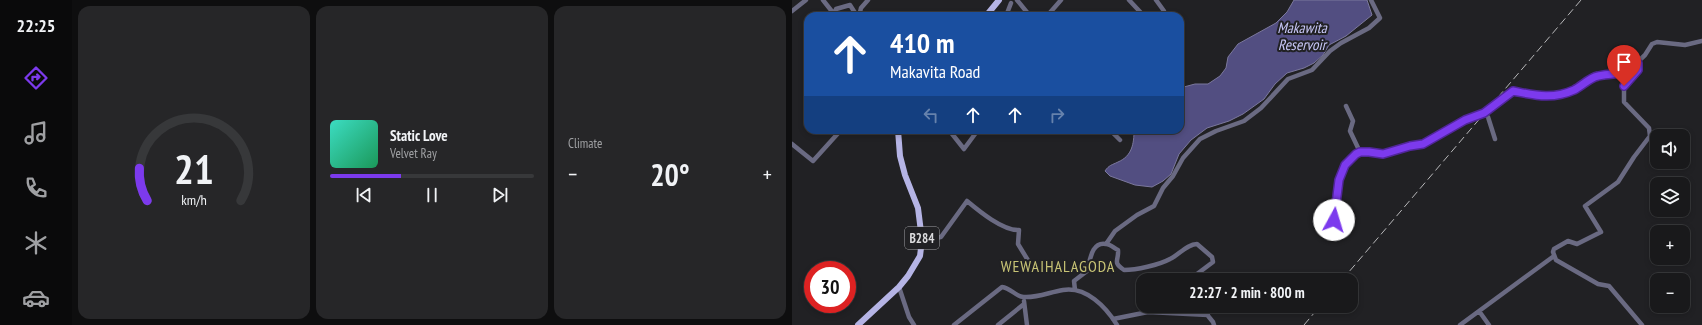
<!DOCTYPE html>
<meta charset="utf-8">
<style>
:root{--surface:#19191b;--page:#262628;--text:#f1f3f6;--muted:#9fa0a3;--line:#37383a;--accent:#7c3aed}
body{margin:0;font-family:"PT Sans Narrow",sans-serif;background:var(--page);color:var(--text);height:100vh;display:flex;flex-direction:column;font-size:15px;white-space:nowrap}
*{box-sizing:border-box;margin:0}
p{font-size:13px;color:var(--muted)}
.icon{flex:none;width:22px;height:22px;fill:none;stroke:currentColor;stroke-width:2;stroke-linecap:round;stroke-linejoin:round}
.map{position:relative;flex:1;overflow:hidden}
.sheet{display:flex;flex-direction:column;gap:6px;padding:6px;background:#0e0e0f;width:720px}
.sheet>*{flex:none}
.hud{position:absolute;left:12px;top:12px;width:380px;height:122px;border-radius:12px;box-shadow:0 2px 6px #0003,0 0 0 1px var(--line);background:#1a4fa0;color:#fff;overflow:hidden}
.buttons{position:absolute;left:858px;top:129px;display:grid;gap:8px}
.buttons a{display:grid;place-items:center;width:40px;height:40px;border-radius:8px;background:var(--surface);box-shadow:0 2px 6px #0003,0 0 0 1px var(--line);font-size:20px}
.speed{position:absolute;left:12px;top:261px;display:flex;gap:8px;font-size:20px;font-weight:700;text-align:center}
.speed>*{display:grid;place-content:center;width:52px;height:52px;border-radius:50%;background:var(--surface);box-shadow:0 2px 6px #0003,0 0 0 1px var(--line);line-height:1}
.speed .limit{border:6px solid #d22;background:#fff;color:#111}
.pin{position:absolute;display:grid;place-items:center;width:34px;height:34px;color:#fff;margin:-41px -17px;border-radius:50% 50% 50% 0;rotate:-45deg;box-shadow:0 0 4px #0007}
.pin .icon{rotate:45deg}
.me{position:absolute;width:44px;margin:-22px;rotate:6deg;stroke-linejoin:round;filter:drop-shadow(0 0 3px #0008)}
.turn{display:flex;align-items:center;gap:14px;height:84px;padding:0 20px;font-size:18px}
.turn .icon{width:52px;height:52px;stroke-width:2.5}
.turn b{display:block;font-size:28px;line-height:34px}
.lanes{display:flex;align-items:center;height:38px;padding:0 20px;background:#0003;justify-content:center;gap:20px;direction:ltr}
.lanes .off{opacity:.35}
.big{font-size:30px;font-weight:700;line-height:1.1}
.sheet .tile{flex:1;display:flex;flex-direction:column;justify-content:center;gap:6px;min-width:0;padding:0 14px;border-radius:12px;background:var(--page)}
.sheet .dial{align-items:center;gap:0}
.dial svg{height:104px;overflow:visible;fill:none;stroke:var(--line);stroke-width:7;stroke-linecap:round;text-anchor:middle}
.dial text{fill:var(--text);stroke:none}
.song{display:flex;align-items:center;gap:12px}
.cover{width:48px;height:48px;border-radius:6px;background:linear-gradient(135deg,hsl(170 70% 55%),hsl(150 70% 35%))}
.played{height:4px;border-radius:2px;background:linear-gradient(90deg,var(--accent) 35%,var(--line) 35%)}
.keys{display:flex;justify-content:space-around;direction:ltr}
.heat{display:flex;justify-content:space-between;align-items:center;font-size:22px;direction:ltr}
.sheet .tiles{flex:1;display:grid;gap:6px;grid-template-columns:repeat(3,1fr)}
.trip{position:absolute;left:344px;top:273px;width:222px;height:40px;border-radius:12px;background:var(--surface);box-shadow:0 2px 6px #0003,0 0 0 1px var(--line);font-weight:700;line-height:40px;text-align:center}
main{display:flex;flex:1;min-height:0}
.dock{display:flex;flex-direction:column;width:72px;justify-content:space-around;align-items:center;background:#0a0a0b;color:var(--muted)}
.dock .icon{width:28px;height:28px}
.dock .on{color:var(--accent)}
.dock b{font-size:18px;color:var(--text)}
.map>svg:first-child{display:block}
</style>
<main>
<nav class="dock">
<b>22:25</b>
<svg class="icon on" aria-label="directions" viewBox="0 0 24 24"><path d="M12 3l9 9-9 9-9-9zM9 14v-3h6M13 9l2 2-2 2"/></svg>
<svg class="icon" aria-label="music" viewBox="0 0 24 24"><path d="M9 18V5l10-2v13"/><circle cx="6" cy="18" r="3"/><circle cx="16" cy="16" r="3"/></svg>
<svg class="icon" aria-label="phone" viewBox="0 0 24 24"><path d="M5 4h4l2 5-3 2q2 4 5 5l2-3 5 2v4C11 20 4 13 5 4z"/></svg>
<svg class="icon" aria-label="climate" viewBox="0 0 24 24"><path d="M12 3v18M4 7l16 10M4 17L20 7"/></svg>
<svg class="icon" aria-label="car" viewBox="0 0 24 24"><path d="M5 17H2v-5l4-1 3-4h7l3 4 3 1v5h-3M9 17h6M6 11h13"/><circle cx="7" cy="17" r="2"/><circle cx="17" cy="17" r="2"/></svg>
</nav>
<section class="sheet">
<div class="tiles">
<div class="tile dial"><svg viewBox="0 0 100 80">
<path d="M14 69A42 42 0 1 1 86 69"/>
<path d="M14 69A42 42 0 0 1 8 44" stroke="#7c3aed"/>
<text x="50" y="56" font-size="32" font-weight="700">21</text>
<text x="50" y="72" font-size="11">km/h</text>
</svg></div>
<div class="tile">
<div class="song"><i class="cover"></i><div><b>Static Love</b><p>Velvet Ray</p></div></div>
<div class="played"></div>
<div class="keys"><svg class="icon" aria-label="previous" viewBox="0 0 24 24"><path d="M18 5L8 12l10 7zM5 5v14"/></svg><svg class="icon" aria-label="pause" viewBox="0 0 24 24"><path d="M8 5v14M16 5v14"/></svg><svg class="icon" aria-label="next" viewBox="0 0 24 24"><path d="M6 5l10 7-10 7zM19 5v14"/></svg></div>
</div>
<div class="tile"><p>Climate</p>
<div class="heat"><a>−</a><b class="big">20°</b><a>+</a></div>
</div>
</div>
</section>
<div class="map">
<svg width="910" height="325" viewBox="0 0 910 325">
<rect width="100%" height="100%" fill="#212124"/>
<path fill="#524e81" stroke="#7b789d" d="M502,0H575L580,15L554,36L537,45L531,55L522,63L512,68L495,73L483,84L472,99L451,114L437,121L415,128L399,140L387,154L379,174L371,181L360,187L343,185L318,176L313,171C317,165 320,165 326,162C340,156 342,144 342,130H388V88L403,84H416L428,76L434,68L436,57L446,44L484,23L495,12Z"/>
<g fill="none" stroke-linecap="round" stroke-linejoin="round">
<path stroke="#6a6a82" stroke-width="4.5" d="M31,0L42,14L41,16
M225,0L238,16
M337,0L352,16
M364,0L372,11L368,16
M0,11L14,0
M42,14L44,9L58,5L65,16
M67,16L69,8L76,0
M214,16L219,3
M255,16L269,0
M846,63V70L832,86V102L857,128L858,136L842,157L826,182L793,206L809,232L785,244L776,241L762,249L761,252L764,260L806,284L817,286L850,325
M554,106L561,121L558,131L568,152
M692,113L696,117L703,139
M120,130L130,132L131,130
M157,130L172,149L186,130
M318,130L328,140
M0,144L21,161L49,130
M541,233L547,180L553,165L564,155L568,152H577L591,154L618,146L631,144L673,120L692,113L721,91L753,97L781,90L805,76L829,74L836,71L853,55L860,44L865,42L893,45L910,41
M130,240L149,237L175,201C187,211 211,231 227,230L226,244L237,262
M314,244L323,231L345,215L362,206L371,188L381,176L391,158L408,139L424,131L452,121L469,108L496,79L520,70L538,51L549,43L577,28L588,18L579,0
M107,287L117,317L122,325
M283,290L282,281L295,271C298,262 299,241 314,244C318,244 322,248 326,250C327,261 320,262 332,270C344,270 367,265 378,259C387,255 395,244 405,244L420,257L421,262L397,280
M232,301L235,325
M408,306L421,322L422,325
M687,311L697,325
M321,319L356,312L416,315
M162,325L210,287C219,288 224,297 232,297C245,298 258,292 271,290C294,286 314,307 325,325
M206,325L232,304
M668,325L762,256"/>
<path stroke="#b5b4e5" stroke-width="6" d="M194,16L207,0
M66,325L107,287L116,276L128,256L130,240L126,208L113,175L108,156L106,130"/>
<path stroke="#b7b7b9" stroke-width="1" stroke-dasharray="8 4" stroke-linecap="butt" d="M550,280L789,0
M512,325L528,306"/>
</g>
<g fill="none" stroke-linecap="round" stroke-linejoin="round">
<defs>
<path id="route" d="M542,220L547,180L553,165L564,154L568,152H577L591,154L618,146L631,144L673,120L692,113L721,91C742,95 760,100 782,90C790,86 797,78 806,76C826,71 826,79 846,63V70L832,86"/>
</defs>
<use href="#route" stroke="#51269a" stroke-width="10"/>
<use href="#route" stroke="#7c3aed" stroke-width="7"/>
</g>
<g text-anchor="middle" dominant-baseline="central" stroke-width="4" stroke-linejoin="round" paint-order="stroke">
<rect fill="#212124" stroke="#a3a3a6" stroke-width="1" x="113" y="227" width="34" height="22" rx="3"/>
<g font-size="13" font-weight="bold" fill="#dbdbdd">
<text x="130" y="238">B284</text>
</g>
<g font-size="15" font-style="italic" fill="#c7c6f6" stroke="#212124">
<text x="510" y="27">Makawita<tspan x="510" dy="17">Reservoir</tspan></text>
</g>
<g font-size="16" letter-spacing="1" fill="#c7c375" stroke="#212124">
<text x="266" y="266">WEWAIHALAGODA</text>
</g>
</g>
</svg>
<div class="buttons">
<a><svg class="icon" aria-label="sound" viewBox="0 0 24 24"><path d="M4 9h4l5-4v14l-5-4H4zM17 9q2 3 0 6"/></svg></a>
<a><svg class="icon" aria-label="layers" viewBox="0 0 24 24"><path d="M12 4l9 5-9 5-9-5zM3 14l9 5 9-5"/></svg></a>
<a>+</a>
<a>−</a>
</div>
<div class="speed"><div class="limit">30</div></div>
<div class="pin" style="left:832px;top:86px;background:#d93025"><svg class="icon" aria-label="arrive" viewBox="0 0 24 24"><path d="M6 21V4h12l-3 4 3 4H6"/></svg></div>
<svg class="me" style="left:542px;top:220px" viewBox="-20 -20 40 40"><circle r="19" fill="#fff"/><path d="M0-13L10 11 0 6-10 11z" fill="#7c3aed"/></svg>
<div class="trip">22:27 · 2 min · 800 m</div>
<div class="hud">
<div class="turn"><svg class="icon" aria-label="ahead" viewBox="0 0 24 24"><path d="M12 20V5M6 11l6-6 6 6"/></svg><div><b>410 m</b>Makavita Road</div></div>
<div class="lanes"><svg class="icon off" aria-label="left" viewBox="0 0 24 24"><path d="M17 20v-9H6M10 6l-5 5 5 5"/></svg><svg class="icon" aria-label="ahead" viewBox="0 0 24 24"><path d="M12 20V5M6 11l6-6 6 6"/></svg><svg class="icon" aria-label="ahead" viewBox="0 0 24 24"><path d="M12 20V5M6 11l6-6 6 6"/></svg><svg class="icon off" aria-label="right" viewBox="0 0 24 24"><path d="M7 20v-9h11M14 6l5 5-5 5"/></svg></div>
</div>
</div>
</main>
